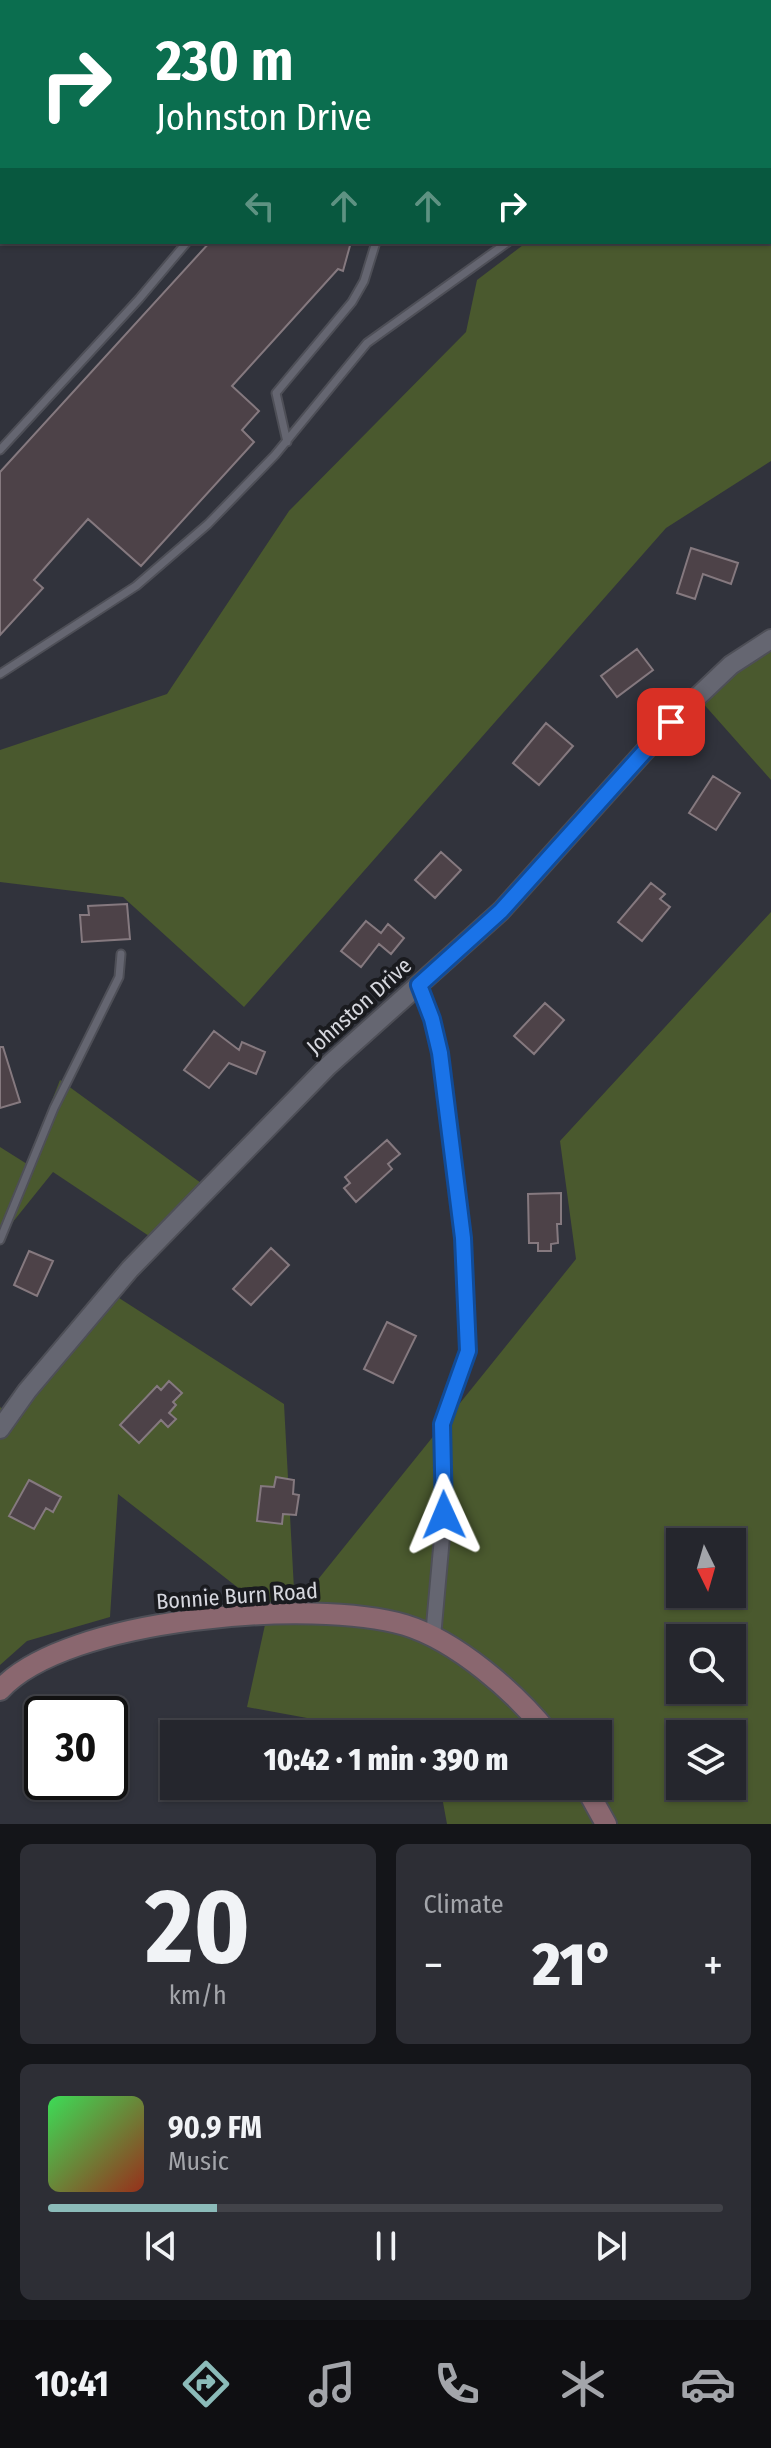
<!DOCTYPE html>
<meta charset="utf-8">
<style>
:root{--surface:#25262d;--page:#2d2e35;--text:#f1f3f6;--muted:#a3a5aa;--line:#424349;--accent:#8bbbb9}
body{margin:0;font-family:"Fira Sans Condensed",sans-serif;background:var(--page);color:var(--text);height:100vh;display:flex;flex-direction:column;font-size:30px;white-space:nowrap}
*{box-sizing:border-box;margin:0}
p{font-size:26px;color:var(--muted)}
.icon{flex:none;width:44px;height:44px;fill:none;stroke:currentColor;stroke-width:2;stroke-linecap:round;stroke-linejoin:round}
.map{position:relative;height:1824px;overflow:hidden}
.panel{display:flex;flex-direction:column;gap:20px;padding:20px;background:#141519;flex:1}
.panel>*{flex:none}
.hud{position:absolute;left:0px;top:0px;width:772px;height:244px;box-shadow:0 2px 6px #0004,0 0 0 2px var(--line);background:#0b6e4f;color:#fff;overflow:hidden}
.needle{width:52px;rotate:175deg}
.buttons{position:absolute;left:666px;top:1528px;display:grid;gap:16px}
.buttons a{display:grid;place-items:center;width:80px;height:80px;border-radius:0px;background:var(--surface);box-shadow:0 2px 6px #0004,0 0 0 2px var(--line);font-size:40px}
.speed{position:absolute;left:24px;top:1696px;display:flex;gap:16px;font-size:40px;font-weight:700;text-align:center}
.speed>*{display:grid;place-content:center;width:104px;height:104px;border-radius:50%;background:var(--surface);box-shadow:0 2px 6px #0004,0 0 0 2px var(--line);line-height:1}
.speed .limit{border:4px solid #111;border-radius:12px;background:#fff;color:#111}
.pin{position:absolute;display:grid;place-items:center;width:68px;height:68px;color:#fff;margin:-34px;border-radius:16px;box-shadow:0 4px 12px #0006}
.me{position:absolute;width:88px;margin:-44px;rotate:359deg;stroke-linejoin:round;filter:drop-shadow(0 0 6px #0008)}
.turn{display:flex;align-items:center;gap:28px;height:168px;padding:0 24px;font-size:36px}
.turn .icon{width:104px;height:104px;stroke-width:2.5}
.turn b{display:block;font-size:56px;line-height:68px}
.lanes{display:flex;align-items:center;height:76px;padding:0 24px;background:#0003;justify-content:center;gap:40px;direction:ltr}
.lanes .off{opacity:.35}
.big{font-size:60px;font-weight:800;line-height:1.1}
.panel .widget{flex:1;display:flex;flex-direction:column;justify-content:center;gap:12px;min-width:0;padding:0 28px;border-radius:12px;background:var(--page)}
.panel .dial{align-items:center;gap:0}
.dial b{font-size:104px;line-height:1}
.song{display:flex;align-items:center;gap:24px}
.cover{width:96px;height:96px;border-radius:12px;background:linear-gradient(135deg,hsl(130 70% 55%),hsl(10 70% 35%))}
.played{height:8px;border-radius:4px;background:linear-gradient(90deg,var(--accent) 25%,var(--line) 25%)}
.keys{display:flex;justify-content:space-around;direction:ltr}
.heat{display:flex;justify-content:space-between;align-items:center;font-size:44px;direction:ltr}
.panel .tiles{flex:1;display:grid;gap:20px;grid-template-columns:1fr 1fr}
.widget:last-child{grid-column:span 2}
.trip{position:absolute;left:160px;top:1720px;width:452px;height:80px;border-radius:0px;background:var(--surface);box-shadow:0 2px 6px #0004,0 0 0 2px var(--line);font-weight:800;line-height:80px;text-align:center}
.tabs{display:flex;height:128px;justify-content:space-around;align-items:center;background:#0f0f12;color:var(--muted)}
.tabs .icon{width:56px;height:56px}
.tabs .on{color:var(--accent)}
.tabs b{font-size:36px;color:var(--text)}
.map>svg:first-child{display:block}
</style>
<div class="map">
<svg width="771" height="1824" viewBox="0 0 771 1824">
<rect width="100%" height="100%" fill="#31333c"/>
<path fill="#4a592e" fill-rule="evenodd" d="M622,0H771V461L666,528L244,1007L123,897L0,882V750L167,694L289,511L466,332L477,280L527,242H770V2Z
M771,637V780L693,692Z
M771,912V1824H447L440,1786H598V1734H394L247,1707L268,1611L118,1494L110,1617L27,1641L0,1665V1407L6,1412L105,1289L284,1404L295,1608L576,1259L560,1141ZM680,1542H732V1594H680ZM680,1638H732V1690H680ZM680,1734H732V1786H680Z
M60,1080L201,1183L152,1238L53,1172L0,1238V1147L27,1164Z"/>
<path fill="#4d4248" stroke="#85797f" stroke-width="2" d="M210,242H351L343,271L338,269L232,386L259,411L242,430L254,442L141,566L88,519L34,580L43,588L0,635V472Z
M691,548L738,563L731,584L703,574L695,599L677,593Z
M637,649L653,670L617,697L601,676Z
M546,723L573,746L539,785L513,763Z
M713,776L740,793L716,830L689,813Z
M441,852L461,870L435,898L415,880Z
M651,883L665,894L660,899L670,907L642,941L618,922Z
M127,904L130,939L82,942L80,915H89L88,906Z
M366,921L381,933L388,924L404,938L391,954L379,944L361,967L341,951Z
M545,1003L564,1020L534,1054L514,1036Z
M214,1031L239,1050L242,1042L265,1052L256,1074L229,1063L209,1088L184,1070Z
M0,1047H3L20,1102L0,1108Z
M387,1140L400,1154L388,1164L392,1169L356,1202L344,1188L350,1183L345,1177Z
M561,1193V1224H557L558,1243L551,1244V1251H538V1243H529L528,1194Z
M271,1248L289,1265L251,1305L233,1289Z
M29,1251L53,1261L37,1296L14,1285Z
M387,1322L416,1336L393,1383L364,1369Z
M169,1381L182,1393L173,1402L176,1405L169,1413L176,1419L168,1427L161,1420L139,1443L120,1425L157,1386L161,1390Z
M276,1477L294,1480L293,1494L299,1495L296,1515L283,1514L282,1524L257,1521L261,1486L274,1487Z
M29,1480L61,1497L53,1512L46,1508L34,1529L9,1516Z"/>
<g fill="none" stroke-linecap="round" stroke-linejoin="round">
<defs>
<path id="service" d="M609,0L610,2
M24,2L25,0
M262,2L263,0
M0,24L2,26
M0,48L2,44
M287,442L276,393L352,302L364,281L376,242
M0,450L139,299L187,242
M0,674L136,586L208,524L275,455L367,343L508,242
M0,1240L54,1108L119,977L121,954"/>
<path id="minor" d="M419,985L432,1019L440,1053L463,1238L468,1351L442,1424L444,1515L433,1637"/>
<path id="tertiary" d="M0,1429L27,1391L130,1269L328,1066L501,911L671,722L731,665L771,639"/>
<path id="secondary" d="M0,1690C66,1617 314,1598 405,1625C457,1641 515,1692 549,1734
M585,1786L606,1824"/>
</defs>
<use href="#service" stroke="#4e4f57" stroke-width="11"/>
<use href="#minor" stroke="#4e4f57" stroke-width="18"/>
<use href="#tertiary" stroke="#4e4f57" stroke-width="22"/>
<use href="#secondary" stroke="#4e4f57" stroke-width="24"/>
<use href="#service" stroke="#656671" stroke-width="7"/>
<use href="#minor" stroke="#656671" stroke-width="14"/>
<use href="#tertiary" stroke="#656671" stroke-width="18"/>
<use href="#secondary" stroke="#8a676f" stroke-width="20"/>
</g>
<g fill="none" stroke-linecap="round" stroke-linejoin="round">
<defs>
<path id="route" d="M444,1515L442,1424L468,1351L463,1238L440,1053L432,1019L419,985L501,911L671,722"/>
</defs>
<use href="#route" stroke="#114b97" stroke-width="20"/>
<use href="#route" stroke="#1a73e8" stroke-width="14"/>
</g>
<g text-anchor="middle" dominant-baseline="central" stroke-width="8" stroke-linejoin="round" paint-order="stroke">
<g font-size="22" fill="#d6d7de" stroke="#1a1b1f">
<text transform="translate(359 1006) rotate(-42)">Johnston Drive</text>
<text transform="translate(237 1596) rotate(-4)">Bonnie Burn Road</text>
</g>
</g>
</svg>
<div class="buttons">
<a><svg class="needle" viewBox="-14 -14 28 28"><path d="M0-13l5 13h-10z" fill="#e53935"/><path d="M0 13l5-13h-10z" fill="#a3a5aa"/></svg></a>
<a><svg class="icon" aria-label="search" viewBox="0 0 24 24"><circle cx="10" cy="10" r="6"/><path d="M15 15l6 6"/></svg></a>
<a><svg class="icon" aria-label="layers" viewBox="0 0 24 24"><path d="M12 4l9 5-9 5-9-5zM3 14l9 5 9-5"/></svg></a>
</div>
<div class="speed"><div class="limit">30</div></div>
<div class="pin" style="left:671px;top:722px;background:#d93025"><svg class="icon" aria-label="arrive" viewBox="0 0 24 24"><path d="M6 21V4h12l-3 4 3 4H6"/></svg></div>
<svg class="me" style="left:444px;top:1515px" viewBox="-20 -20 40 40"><path d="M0-17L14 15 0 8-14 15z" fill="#1a73e8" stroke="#fff" stroke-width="4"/></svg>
<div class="trip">10:42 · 1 min · 390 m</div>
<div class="hud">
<div class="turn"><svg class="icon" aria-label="right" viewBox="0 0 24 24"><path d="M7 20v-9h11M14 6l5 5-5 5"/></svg><div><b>230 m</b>Johnston Drive</div></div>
<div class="lanes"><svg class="icon off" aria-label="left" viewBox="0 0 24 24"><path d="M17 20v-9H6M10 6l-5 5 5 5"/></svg><svg class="icon off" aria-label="ahead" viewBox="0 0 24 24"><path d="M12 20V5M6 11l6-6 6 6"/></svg><svg class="icon off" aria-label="ahead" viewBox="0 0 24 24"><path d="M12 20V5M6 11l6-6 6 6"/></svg><svg class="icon" aria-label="right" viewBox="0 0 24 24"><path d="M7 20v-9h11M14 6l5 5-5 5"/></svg></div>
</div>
</div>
<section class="panel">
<div class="tiles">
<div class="widget dial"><b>20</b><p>km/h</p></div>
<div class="widget"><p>Climate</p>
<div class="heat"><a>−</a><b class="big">21°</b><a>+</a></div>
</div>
<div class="widget">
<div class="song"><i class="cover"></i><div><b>90.9 FM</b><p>Music</p></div></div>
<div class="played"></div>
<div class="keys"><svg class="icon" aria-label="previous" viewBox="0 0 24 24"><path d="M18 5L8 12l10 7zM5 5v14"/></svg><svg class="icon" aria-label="pause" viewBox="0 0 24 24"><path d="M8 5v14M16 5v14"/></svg><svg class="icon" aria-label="next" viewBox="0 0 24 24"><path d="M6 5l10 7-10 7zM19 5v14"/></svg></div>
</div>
</div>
</section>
<nav class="tabs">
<b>10:41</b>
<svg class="icon on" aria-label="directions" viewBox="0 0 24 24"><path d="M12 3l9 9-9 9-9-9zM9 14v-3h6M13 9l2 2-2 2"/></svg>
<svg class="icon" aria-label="music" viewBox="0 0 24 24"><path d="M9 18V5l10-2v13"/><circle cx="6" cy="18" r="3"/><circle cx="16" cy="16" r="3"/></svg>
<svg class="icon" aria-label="phone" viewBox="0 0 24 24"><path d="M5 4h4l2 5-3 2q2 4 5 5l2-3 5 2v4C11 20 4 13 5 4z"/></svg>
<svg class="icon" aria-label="climate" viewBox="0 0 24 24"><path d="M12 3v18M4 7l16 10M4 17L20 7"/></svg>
<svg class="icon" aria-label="car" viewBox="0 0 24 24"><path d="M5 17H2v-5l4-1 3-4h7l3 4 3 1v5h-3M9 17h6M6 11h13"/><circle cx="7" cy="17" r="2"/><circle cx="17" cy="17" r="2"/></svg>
</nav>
